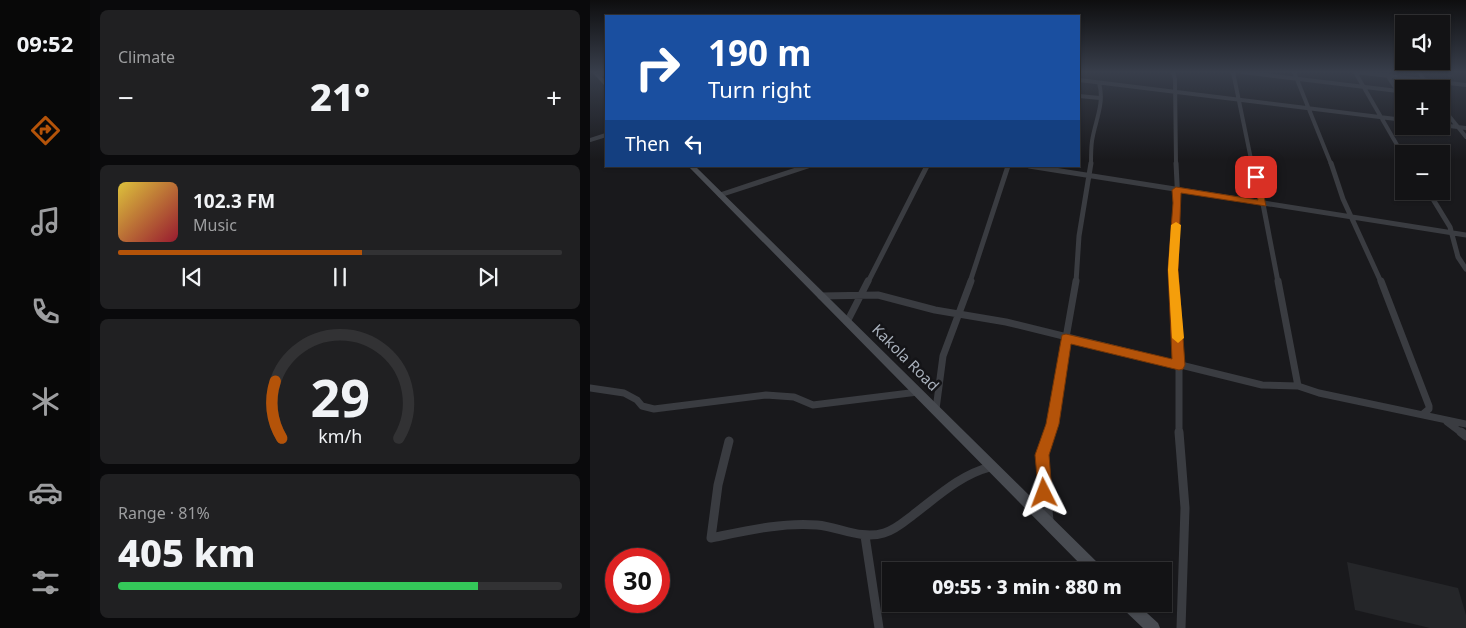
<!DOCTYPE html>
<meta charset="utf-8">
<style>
:root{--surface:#131315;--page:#202022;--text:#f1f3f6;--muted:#9d9ea0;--line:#323234;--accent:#b45309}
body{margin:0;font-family:"Noto Sans",sans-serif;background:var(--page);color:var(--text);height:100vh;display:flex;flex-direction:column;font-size:19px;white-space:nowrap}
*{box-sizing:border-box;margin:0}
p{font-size:16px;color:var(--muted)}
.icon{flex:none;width:28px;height:28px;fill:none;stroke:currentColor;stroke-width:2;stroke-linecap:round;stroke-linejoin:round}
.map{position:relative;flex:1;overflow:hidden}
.drawer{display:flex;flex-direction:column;gap:10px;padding:10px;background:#0a0a0c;width:500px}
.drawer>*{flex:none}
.hud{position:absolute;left:15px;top:15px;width:475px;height:152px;border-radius:0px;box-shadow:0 1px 4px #0004,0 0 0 1px var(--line);background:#1a4fa0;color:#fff;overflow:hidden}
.tools{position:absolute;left:805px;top:15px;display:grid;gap:10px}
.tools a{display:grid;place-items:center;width:55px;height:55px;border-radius:0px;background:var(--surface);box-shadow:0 1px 4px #0004,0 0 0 1px var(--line);font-size:25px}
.speed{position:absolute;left:15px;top:548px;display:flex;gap:10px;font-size:25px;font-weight:700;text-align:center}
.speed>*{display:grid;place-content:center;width:65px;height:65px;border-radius:50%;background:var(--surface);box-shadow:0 1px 4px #0004,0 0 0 1px var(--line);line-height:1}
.speed .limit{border:8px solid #d22;background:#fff;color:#111}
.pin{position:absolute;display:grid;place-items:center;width:42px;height:42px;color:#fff;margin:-21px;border-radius:10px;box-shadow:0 2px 8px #0006}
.me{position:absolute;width:55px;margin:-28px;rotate:357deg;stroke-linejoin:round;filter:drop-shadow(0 0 4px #0008)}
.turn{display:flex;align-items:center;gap:18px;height:105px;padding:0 20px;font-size:22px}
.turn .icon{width:65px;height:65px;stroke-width:2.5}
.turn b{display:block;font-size:35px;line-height:42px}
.then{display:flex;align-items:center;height:48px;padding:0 20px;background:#0003;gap:10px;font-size:19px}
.big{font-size:38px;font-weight:800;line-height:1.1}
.drawer .widget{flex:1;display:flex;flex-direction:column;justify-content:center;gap:8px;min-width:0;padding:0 18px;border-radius:8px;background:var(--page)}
.drawer .dial{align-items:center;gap:0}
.dial svg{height:130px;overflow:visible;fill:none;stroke:var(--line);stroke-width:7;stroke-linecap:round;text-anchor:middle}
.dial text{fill:var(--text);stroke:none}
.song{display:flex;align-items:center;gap:15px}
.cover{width:60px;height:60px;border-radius:8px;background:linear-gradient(135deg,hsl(50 70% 55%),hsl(350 70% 35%))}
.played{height:5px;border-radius:2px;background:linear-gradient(90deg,var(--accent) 55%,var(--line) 55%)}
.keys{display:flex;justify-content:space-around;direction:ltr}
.heat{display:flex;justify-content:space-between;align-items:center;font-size:28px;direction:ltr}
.charge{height:8px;border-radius:4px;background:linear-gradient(90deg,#34c759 81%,var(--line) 0)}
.trip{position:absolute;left:292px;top:562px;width:290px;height:50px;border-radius:0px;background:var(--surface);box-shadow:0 1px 4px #0004,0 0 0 1px var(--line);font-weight:800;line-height:50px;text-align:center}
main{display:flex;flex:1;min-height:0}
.tab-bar{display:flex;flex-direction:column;width:90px;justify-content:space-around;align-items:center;background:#080808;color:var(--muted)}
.tab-bar .icon{width:35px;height:35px}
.tab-bar .active{color:var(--accent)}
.tab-bar b{font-size:22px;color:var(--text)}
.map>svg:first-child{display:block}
</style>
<main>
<nav class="tab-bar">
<b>09:52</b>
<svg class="icon active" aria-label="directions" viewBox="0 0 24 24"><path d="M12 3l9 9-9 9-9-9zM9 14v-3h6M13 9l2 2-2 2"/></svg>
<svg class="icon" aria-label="music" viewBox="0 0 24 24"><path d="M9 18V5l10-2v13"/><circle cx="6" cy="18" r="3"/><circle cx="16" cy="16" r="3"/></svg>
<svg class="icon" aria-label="phone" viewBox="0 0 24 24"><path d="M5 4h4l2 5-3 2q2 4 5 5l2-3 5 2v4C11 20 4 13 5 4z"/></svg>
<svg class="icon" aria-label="climate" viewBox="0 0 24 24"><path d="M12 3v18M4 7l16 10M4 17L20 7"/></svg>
<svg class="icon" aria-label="car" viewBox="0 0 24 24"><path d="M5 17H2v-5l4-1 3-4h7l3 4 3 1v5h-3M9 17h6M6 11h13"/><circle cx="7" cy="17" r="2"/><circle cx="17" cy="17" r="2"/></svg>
<svg class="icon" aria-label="filters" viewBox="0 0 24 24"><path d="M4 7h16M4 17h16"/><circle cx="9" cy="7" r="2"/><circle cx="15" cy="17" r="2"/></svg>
</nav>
<section class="drawer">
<div class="widget"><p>Climate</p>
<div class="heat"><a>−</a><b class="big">21°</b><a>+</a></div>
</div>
<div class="widget">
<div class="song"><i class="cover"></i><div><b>102.3 FM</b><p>Music</p></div></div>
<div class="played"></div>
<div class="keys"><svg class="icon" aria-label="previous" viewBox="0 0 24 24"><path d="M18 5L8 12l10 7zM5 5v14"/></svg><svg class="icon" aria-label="pause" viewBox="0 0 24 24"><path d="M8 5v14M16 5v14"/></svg><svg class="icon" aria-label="next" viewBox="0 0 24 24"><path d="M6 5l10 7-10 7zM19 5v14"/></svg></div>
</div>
<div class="widget dial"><svg viewBox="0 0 100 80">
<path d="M14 69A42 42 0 1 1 86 69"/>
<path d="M14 69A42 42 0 0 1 10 34" stroke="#b45309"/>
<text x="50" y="56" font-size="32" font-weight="700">29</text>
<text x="50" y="72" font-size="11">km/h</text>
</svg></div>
<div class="widget"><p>Range · 81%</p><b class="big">405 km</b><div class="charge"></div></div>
</section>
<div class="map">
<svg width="876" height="628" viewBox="0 0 876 628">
<rect width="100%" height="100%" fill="#19191c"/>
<path fill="#252629" d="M757,562L868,588L876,615V628H840L765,610Z"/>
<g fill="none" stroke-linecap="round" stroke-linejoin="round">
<path stroke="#3a3c41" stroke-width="4" d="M583,72L585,79L586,164
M643,72L662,164
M652,72L808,91
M704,72L741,164
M765,72L876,85
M765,72L814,157
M829,72L840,89
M7,75L16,74
M797,75L814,101
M489,80L814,120
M489,96L510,98
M851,106L876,137
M851,125L876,128
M0,140L16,135
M501,164C501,156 501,148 502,141C505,121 515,103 509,83"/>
<path stroke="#3a3c41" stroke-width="5" d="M662,163L673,204L688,282
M741,163L753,199L791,282
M439,166L876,235
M838,191L860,227L868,257L876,269
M130,195L218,166
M278,282L337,166
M380,282L418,166
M486,282L489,236L501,163
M584,282L588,203L586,163"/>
<path stroke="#3a3c41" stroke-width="7" d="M584,281L589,365V434
M688,281L708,386
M791,281L839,406V409L833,414
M231,296L288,295L345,310L416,322L672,385L708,386L729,393L876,424
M257,322L278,281
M0,388L34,393L47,400L52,406L64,409L176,395L204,397L223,405L328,392
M346,409L353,356L381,281
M857,422L873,434
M459,434L486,281"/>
<path stroke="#3a3c41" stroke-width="9" d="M589,432L595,508L591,628
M871,432L876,436
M139,441L128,485L121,538C155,531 192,522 227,525C250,527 271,540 294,533C305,530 314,522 323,515C348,496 370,475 400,467
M459,520L452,455L459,432
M275,536L289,628"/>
<path fill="#484b51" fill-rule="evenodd" d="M2,72H7L16,81V85H14Z
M98,166H105L511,566L512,571H497Z
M531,604H547L568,623L570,628H553L533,609Z"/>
</g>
<linearGradient id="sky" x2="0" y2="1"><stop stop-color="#0e0e0f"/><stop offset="0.45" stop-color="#383e4b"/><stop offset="1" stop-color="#383e4b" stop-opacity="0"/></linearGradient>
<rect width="876" height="160" fill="url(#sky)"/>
<path fill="#b45309" stroke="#753606" d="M666,174L670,177L676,206L591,193L588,270L595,365L593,369L589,370L481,344L469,424L459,455L462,493L460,498L454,501L449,498L445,455L456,424L472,335L476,334L582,359L578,270L583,203L582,190L586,187L668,200L662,177Z"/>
<path fill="#f59e0b" d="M586,222L591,225L588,270L594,338L588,343L582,338L578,270L581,225Z"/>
<g text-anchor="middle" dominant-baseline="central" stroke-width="5" stroke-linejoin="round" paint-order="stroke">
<g font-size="15" fill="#aab2bd" stroke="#141417">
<text transform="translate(316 357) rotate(45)">Kakola Road</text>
</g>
</g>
</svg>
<div class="tools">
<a><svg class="icon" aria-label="sound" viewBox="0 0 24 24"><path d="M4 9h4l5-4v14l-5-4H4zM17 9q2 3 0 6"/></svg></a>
<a>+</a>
<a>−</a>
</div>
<div class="speed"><div class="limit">30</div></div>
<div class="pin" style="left:666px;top:177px;background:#d93025"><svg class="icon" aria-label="arrive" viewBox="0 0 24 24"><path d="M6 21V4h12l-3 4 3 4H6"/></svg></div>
<svg class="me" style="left:454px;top:493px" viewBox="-20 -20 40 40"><path d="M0-17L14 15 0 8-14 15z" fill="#b45309" stroke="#fff" stroke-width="4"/></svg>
<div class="trip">09:55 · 3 min · 880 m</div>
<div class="hud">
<div class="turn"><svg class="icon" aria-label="right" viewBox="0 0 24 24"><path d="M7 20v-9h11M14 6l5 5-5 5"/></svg><div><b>190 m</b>Turn right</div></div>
<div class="then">Then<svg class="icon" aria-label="left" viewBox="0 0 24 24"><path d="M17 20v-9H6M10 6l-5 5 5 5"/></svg></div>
</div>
</div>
</main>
